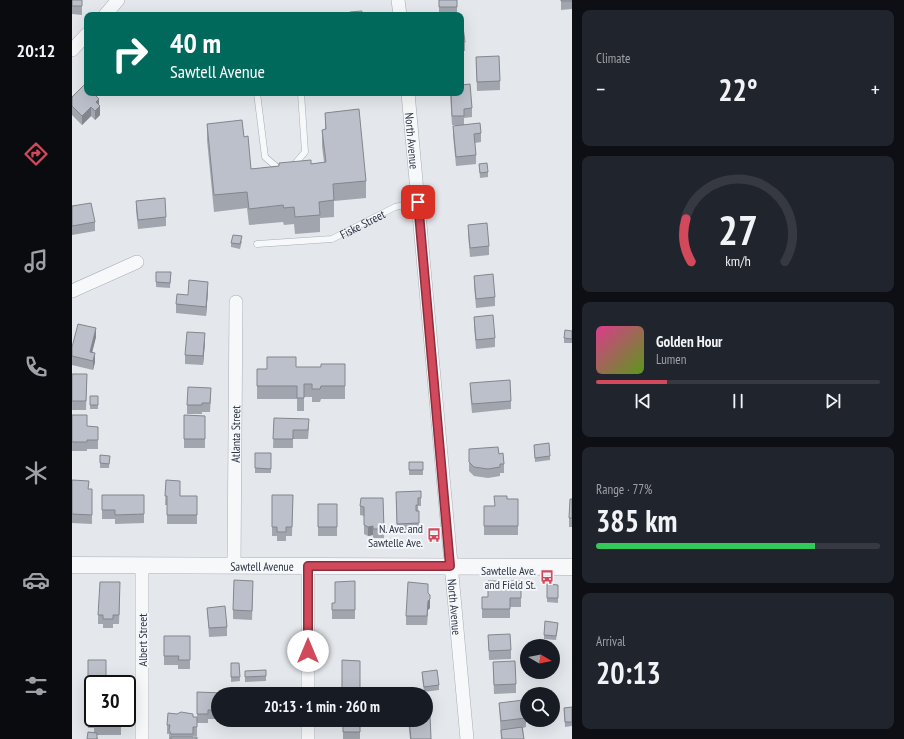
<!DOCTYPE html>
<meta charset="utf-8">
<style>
:root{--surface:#171b24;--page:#20242c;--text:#f1f3f6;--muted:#9ea1a6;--line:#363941;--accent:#d1495b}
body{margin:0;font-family:"PT Sans Narrow",sans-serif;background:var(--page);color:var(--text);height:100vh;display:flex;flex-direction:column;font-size:15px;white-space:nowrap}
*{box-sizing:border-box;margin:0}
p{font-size:13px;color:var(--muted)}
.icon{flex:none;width:22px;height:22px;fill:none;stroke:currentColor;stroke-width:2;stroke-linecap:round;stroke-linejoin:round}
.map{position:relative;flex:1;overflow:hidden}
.sheet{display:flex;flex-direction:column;gap:10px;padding:10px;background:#0d0f14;width:332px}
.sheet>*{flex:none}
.hud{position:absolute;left:12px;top:12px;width:380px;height:84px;border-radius:8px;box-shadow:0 4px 16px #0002;background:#00695c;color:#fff;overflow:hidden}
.needle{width:26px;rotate:100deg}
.buttons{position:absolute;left:448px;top:639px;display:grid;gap:8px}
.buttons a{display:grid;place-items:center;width:40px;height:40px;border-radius:50%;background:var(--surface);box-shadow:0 4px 16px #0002;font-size:20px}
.speed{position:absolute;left:12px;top:675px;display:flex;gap:8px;font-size:20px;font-weight:700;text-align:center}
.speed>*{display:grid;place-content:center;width:52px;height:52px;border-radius:50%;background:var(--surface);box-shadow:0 4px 16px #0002;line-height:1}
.speed .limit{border:2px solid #111;border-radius:6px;background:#fff;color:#111}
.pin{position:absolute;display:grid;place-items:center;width:34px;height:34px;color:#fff;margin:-17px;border-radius:8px;box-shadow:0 2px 6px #0006}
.me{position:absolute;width:44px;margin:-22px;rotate:0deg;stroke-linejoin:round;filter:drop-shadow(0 0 3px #0008)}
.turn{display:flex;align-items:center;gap:14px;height:84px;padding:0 20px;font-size:18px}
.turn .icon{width:52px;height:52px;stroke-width:2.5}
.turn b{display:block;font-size:28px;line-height:34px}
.big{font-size:30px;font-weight:700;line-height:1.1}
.sheet .card{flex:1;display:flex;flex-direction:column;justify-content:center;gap:6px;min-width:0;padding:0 14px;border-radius:8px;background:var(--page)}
.sheet .dial{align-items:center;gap:0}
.dial svg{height:104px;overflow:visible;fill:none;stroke:var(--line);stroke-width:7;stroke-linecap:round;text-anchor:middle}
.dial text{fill:var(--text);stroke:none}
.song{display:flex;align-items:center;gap:12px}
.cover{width:48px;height:48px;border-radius:6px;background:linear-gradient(135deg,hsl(330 70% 55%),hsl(90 70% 35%))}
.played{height:4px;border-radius:2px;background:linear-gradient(90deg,var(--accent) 25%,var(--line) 25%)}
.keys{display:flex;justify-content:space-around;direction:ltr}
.heat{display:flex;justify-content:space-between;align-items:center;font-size:22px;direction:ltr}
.charge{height:6px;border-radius:3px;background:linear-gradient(90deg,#34c759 77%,var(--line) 0)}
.trip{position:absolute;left:139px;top:687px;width:222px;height:40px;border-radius:20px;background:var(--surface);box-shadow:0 4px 16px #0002;font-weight:700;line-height:40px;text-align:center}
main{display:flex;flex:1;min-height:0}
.dock{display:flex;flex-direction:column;width:72px;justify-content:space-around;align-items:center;background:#090b0e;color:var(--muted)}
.dock .icon{width:28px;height:28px}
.dock .current{color:var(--accent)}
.dock b{font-size:18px;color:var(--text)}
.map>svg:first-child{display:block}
</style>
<main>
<nav class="dock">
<b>20:12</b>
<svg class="icon current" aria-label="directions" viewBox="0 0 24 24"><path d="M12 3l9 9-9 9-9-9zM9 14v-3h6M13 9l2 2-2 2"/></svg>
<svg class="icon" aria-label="music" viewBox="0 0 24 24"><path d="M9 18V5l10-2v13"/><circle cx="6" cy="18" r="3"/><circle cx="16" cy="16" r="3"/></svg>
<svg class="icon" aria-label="phone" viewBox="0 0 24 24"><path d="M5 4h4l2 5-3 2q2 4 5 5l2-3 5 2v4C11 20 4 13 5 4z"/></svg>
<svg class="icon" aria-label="climate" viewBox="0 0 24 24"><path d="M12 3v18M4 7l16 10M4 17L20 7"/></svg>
<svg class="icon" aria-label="car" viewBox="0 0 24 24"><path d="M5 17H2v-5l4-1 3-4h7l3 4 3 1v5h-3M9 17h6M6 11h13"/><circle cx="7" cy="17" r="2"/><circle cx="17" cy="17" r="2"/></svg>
<svg class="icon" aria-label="filters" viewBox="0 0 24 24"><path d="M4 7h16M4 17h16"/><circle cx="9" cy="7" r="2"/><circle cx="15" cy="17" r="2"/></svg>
</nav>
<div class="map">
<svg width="500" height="739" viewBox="0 0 500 739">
<rect width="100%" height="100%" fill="#e4e7ec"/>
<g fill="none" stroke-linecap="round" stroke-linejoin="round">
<defs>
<g id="service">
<path d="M185,93L193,157L207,169H210"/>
<path d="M221,166L233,152L229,93"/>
<path id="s1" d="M185,244L260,239L323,207L346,202"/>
</g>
<g id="minor">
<path d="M326,0L328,15"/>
<path d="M33,15L46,0"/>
<path d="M0,50L15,34"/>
<path id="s2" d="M336,93L395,739"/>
<path d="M0,291L65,262"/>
<path id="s3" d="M162,565L164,302"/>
<path d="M236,694V565"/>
<path d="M70,739V565"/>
<path d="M236,739V720"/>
</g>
<g id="tertiary">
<path id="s4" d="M0,565L500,567"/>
</g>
</defs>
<use href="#service" stroke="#a9aeb7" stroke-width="7"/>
<use href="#minor" stroke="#a9aeb7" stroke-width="14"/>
<use href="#tertiary" stroke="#a9aeb7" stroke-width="17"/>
<use href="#service" stroke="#f7f8fa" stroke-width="6"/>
<use href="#minor" stroke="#f7f8fa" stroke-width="13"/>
<use href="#tertiary" stroke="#f7f8fa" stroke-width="16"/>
</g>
<path fill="#a1a5ae" d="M0,0H10V15L0,14Z
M367,0H385V15H367Z
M489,0H500V9L489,10Z
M389,19L393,42V51H389Z
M404,57L428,81V90L405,91Z
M378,93H389L400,108V117L392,118V125H380Z
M0,97L27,105L28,115L23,120L19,116L10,125L0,115Z
M253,113L294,181V198L262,201V217L248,218V232L223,234L222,224L212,225L211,222L177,225L175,208L142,212L135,140V124L172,137L179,169L207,166V163L239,164L252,162L250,146V130H253Z
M381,126L409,133V142L403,143L404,155V164L384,166L381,135Z
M407,164L416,172V177L408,178Z
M64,201L94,217V226L66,229L64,210Z
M0,206L23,222V231L0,235Z
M396,225L417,246V255L398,257L396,234Z
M170,241L168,249L159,247V243Z
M84,272H99L98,288L84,287Z
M402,276L423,297V306L404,308L402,285Z
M136,291L134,316L104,313V304L116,295Z
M402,317L423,338V347L404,349L402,326Z
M500,331V343H492V338Z
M24,337L20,352L23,362L21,370L0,365V347Z
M133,342L131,365L113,364V355Z
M273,364V399H249L248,402H240V397H232V411H225V399H185V369H195L224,367H249Z
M0,374H15L14,410H0Z
M398,383L439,401V409L400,413L398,392Z
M18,396H26V409H18Z
M139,397L138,412H130V414H115V405Z
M0,415L15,426L26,436V449H15V451H0Z
M112,415L133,416V448H112Z
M202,418L237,428L236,439H221V448H201Z
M462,445L478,456V460L463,462Z
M397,449L427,454L432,464V473H428V476L416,478L402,476L397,471Z
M199,453V473H183V468Z
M38,456L37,468H28V463Z
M337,462H351V475H337Z
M0,480L17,489H20V524L0,523Z
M94,480L108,496H125V524H95V505H93Z
M349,491V506H346L347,532L325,533L324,501Z
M30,495H72V523L43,524V519H30Z
M200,495H221L220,536H214V541H205V536H200Z
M311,498L312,538H301V535L296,536L292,534V516L288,515V506Z
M435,499H446V535H412V506H422Z
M500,499V527H497V518Z
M246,504H265V536H246Z
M283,581V619H260V603H263Z
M449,581V607H438V618H410V597H416Z
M475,584L486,585V603L475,602Z
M181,590L180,620L161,619V610Z
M48,591L47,624H41V628H31V624H26V615Z
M356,593L358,604V608L356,610L355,625H334V616Z
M135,608L155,627V636L137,637Z
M486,627L484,640L472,639V635Z
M416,635L439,650V659L417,660Z
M92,636H118V669H106V665H92Z
M16,660H34V684H21V691H16Z
M270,660L288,661V694H270Z
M421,662L444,684V693L422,694Z
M159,663H167L168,681L159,682Z
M194,670V681L173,682V671Z
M350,672L367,685V690L352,692L350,677Z
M125,692L146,694V719H136V723H125Z
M16,702L49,718V735H25V739H15L22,733V728H16Z
M427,703L454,718V727L451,728L452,739H429Z
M500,707V726L493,727L492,708Z
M121,717H125V736H121V737L125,739H97V734H95V725Z
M271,720H296V726H288V739H271Z
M336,720H354L359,739H338Z"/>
<path fill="#83868d" d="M27,99V107L28,106V115L23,120V111L24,102Z
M19,107V116L10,125V116Z
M136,282V291L134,316V307Z
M24,328V337L18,361V352Z
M133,333V342L131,365V356Z
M23,353V362L21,370V361Z
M301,526V535L296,536V527Z
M358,595V608L356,610L355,625L356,601Z"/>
<path fill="#bbc0ca" stroke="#83868d" d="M0,0H10V6H0Z
M367,0H385V7H367Z
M489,0H500V1H489Z
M290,11V15H278V12Z
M389,19H390L393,42H389Z
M427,56L428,81L405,82L404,57Z
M13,84L15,87V93H21L27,99L24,102L28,106L23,111L19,107L10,116L0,106V97Z
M398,84L400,108L392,109V116H380L379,93H389V85Z
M287,109L294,181L261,184L262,200L247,202L248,215L223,217L222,207L212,208L211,205L177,209L175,192L142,195L135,124L170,120L172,137L176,136L179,169L207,166V163L239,160V164L254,162L250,130L254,129L253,113Z
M408,123L409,133L402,134L404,155L384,157L381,126Z
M415,163L416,172L408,173L407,164Z
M93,198L94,217L66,220L64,201Z
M19,203L23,222L0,226V206Z
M415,223L417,246L398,248L396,225Z
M161,235L170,236L168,244L159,243Z
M84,272H99L98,283L84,282Z
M421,274L423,297L404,299L402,276Z
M117,280L136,282L134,307L104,304L105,294L116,295Z
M421,315L423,338L404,340L402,317Z
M6,324L24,328L18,352L23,353L21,361L0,356V347Z
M493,330L500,331V339L492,338Z
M115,332L133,333L131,356L113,355Z
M195,357H224V367H249V364H273V386H249L248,389H240V384H232V398H225V386H185V369H195Z
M0,374H15L14,401H0Z
M438,380L439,401L400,404L398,383Z
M116,387L139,388L138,403H130V405H115Z
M18,396H26V405H18Z
M0,415H15V426L26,427V440H15V442H0Z
M112,415L133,416V439H112Z
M202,418L237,419L236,430H221V439H201Z
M477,443L478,456L463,458L462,445Z
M426,447L427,454L431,453L432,464H428V467L416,469L402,467L397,462V449Z
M183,453H199V469L183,468Z
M28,455L38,456L37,464L28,463Z
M337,462H351V470H337Z
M0,480L17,481L16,489H20V515L0,514Z
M94,480L108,481V496H125V515H95V496H93Z
M349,491V498H346V505H344V511H347V523L325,524L324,492Z
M30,495H72V514L43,515V510H30Z
M200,495H221L220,527H214V532H205V527H200Z
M422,496H435V499H446V526H412V506H423Z
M289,498H311L312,529H301V526L296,527L292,525V507L288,506Z
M498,499H500V518H497Z
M246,504H265V527H246Z
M162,580L181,581L180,611L161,610Z
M283,581V610H260V603H263V582Z
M416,581H449V598H438V609H410V597H416Z
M28,582H48L47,615H41V619H31V615H26Z
M336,582L356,584V593L358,595V599L356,601L355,616H334Z
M475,584L486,585V598H475Z
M153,606L155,627L137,628L135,608Z
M473,621L486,623L484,636L472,635Z
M438,634L439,650L417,651L416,635Z
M92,636H118V660H106L107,656H92Z
M16,660H34V682H16Z
M270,660L288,661V689H270Z
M443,661L444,684L422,685L421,662Z
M159,663H167L168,677H159Z
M194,670V676L173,677V671Z
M365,670L367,685L352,687L350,672Z
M125,692L151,693V694H146V710H136V714H125Z
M452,700L454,718L429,721L427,703Z
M16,702L21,703V718H49V726H22L23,719H16Z
M500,707V722H493L492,708Z
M109,712L121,714V717H125V727H121V734H99L97,730L98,725H95L96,713L105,714Z
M358,715L359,739H339L337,720H354V716Z
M271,720H288V732H271Z
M450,727L452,739H430L429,730Z
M16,732L25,733V739H26H15Z
M99,737H125V739H99Z"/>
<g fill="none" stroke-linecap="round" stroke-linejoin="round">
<defs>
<path id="route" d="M236,651V566H378L346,202"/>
</defs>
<use href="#route" stroke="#882f3b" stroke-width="10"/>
<use href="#route" stroke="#d1495b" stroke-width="7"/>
</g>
<defs>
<symbol id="bus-bare" viewBox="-9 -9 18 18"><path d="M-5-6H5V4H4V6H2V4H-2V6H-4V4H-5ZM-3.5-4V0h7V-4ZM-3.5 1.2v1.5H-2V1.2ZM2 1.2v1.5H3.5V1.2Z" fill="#d1495b" stroke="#f4f6f9" stroke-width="2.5" paint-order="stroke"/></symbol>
</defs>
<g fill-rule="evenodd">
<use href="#bus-bare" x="352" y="525" width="20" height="20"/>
<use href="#bus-bare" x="465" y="567" width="20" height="20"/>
</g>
<g text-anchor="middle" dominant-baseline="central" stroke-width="4" stroke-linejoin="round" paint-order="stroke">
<g font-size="12" fill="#2b3445" stroke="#f4f6f9">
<text stroke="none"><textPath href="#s2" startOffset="48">North Avenue</textPath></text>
<text stroke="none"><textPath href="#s1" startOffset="109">Fiske Street</textPath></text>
<text stroke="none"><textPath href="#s3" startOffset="131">Atlanta Street</textPath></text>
<text stroke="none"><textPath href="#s4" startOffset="190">Sawtell Avenue</textPath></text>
<text stroke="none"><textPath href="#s2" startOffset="516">North Avenue</textPath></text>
<text transform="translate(70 640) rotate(-90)">Albert Street</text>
</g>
<g font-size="12" fill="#2b3445" stroke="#f4f6f9" text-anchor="end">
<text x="351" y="528">N. Ave. and<tspan x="351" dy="14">Sawtelle Ave.</tspan></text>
<text x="464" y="570">Sawtelle Ave.<tspan x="464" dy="14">and Field St.</tspan></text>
</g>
</g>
</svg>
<div class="buttons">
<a><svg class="needle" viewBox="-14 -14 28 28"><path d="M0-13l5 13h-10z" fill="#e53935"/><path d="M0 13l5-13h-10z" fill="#9ea1a6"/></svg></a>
<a><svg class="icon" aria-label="search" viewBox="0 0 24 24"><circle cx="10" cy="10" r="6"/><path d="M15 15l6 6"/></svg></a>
</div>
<div class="speed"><div class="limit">30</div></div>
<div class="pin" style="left:346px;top:202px;background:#d93025"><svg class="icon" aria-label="arrive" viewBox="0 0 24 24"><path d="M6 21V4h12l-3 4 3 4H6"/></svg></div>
<svg class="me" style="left:236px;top:651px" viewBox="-20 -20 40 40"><circle r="19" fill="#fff"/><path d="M0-13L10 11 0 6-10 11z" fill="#d1495b"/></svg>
<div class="trip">20:13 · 1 min · 260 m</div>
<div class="hud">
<div class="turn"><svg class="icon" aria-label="right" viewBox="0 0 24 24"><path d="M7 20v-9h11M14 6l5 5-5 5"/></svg><div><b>40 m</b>Sawtell Avenue</div></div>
</div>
</div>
<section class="sheet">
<div class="card"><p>Climate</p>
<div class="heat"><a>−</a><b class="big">22°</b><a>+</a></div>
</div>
<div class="card dial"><svg viewBox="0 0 100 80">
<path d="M14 69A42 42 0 1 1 86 69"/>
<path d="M14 69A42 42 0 0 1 10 36" stroke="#d1495b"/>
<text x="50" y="56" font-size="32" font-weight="700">27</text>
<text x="50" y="72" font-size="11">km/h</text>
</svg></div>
<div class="card">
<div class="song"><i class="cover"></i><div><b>Golden Hour</b><p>Lumen</p></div></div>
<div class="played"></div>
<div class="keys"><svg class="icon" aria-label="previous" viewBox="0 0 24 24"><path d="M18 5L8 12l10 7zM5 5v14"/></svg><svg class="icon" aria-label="pause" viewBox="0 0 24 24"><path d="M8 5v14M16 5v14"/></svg><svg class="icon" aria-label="next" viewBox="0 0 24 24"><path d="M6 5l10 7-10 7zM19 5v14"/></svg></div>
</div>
<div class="card"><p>Range · 77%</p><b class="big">385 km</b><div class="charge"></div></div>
<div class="card"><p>Arrival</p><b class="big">20:13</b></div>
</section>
</main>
